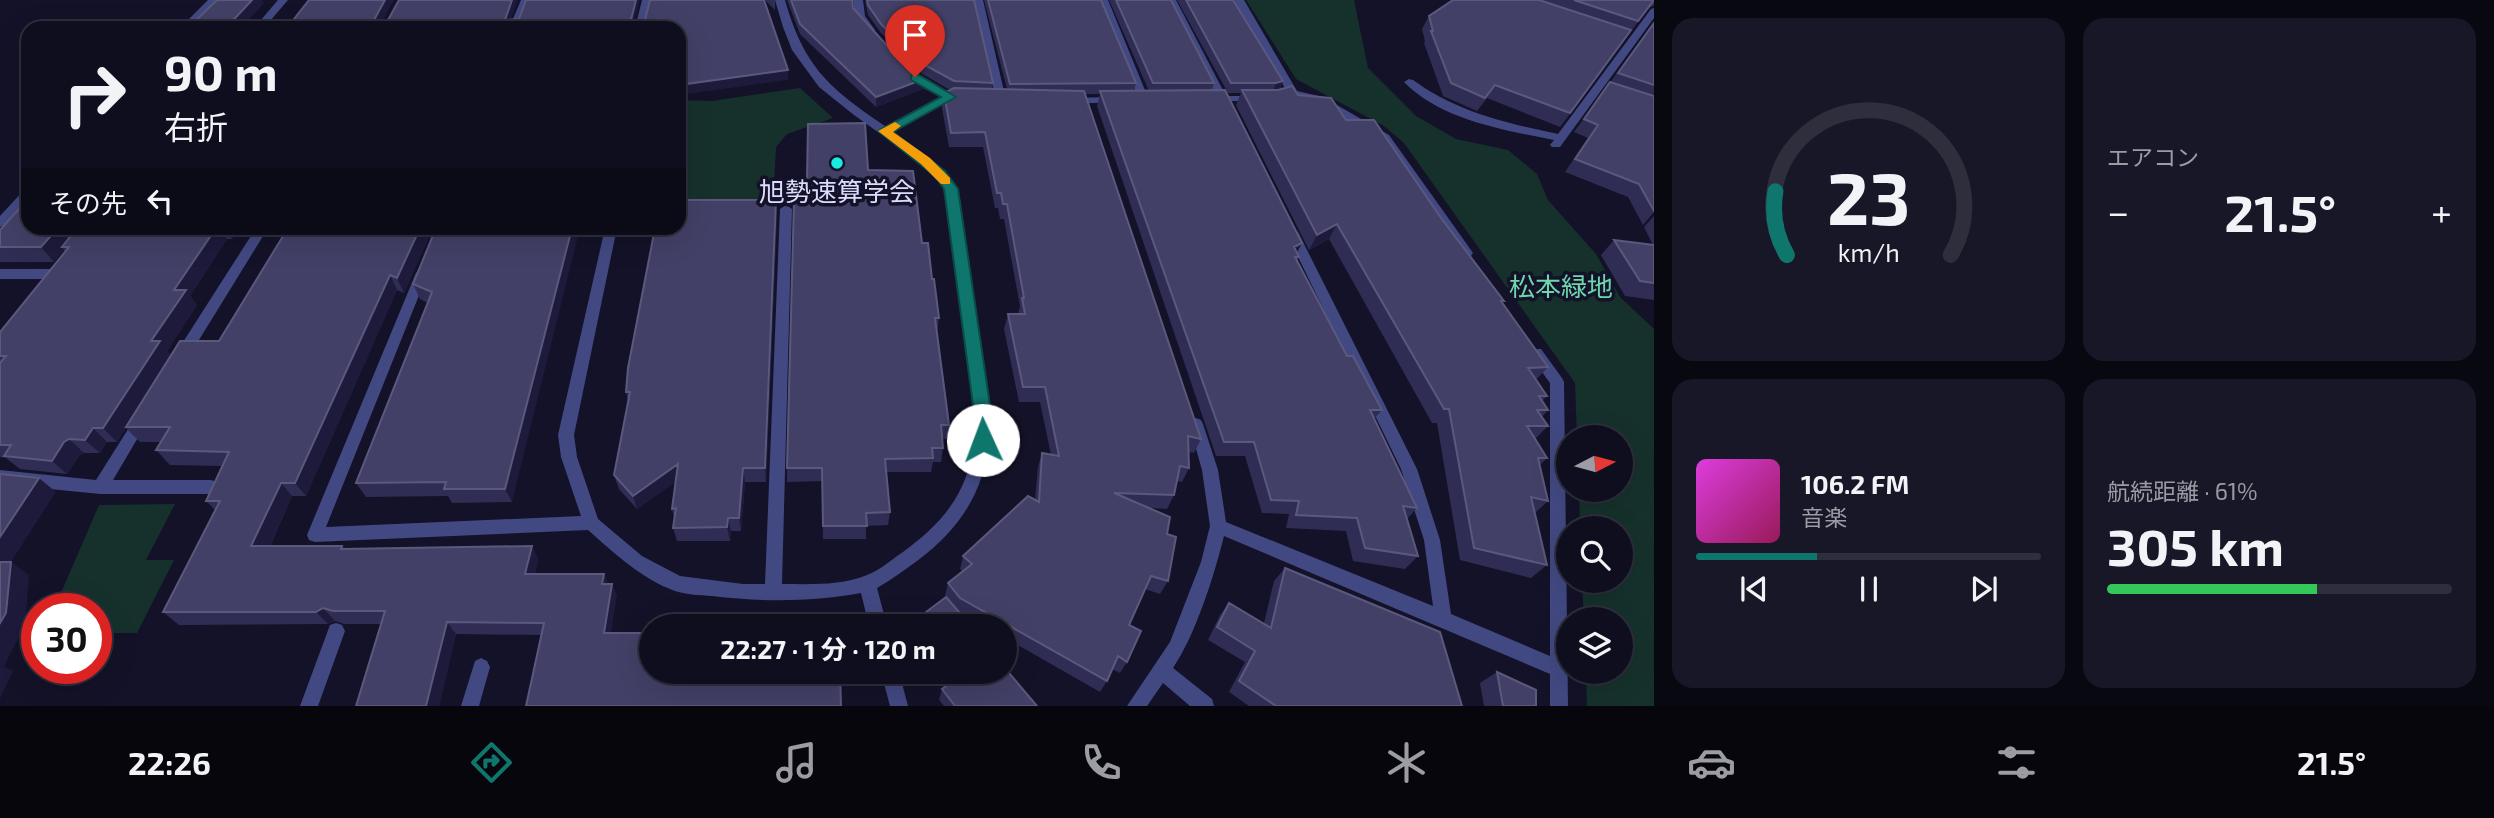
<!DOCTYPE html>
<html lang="ja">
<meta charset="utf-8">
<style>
:root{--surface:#0e0e1e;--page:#171727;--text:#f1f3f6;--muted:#9b9ca4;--line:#2e2e3c;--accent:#0f766e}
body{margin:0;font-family:"Exo 2","Noto Sans JP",sans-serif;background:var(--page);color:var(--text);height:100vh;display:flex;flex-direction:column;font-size:26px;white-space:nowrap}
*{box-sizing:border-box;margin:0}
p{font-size:23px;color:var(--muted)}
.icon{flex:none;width:38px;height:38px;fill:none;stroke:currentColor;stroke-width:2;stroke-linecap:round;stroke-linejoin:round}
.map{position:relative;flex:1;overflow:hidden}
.sheet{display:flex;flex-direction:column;gap:18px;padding:18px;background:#080810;width:840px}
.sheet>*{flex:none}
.hud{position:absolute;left:21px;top:21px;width:665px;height:214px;border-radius:21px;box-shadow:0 7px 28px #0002,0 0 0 2px var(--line);background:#0e0e1e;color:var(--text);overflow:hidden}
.needle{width:46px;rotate:84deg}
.tools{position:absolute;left:1556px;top:425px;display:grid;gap:14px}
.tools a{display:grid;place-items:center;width:77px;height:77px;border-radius:50%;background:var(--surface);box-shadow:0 7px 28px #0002,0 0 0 2px var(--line);font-size:35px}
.speed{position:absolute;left:21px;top:593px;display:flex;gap:14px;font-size:35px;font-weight:700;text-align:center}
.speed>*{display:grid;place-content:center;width:91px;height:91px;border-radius:50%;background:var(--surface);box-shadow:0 7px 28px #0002,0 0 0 2px var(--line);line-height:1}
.speed .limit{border:10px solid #d22;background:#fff;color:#111}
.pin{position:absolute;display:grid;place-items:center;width:60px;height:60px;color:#fff;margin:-72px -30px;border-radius:50% 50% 50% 0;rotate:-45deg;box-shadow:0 0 7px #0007}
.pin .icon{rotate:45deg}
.me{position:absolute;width:77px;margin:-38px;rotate:358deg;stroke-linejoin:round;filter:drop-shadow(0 0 5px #0008)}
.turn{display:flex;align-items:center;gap:24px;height:147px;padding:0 28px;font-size:32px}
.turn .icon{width:91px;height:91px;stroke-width:2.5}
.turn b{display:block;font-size:49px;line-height:60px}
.then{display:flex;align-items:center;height:66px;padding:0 28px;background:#0003;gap:14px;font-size:26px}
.big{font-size:52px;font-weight:700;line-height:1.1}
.sheet .tile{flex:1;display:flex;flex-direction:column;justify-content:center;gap:10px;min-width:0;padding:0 24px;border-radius:21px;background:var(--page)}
.sheet .dial{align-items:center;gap:0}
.dial svg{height:182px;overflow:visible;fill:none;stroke:var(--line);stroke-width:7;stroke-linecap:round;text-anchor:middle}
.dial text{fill:var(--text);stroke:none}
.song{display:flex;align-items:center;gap:21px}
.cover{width:84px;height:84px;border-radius:10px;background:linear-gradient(135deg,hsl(300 70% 55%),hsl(330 70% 35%))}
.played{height:7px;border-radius:4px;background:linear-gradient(90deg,var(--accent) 35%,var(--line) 35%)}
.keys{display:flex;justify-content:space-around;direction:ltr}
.heat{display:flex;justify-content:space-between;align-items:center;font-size:38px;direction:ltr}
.charge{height:10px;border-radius:5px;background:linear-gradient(90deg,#34c759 61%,var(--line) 0)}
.sheet .tiles{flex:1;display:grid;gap:18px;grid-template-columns:repeat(2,1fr)}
.trip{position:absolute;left:639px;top:614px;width:378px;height:70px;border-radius:35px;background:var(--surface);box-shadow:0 7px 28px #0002,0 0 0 2px var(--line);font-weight:700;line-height:70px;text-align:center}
.tabs{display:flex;height:112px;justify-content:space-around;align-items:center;background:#06060c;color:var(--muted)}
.tabs .icon{width:49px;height:49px}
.tabs .selected{color:var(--accent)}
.tabs b{font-size:32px;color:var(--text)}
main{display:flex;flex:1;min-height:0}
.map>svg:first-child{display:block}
</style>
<main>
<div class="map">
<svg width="1654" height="706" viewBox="0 0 1654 706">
<rect width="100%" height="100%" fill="#131228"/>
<path fill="#16312c" d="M1246,0H1354L1368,68L1416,116L1456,139L1508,150L1537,174L1548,200L1596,254L1620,297L1654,329V706H1587L1586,672H1620V620L1584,619L1582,581H1620V528H1580L1579,490H1620V438L1577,437L1575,383L1404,143L1384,126L1296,79Z
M800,88L833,118L787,134L776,147L773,205H679V100L712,101Z
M175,504L146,560H174L137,633H96V609H54L99,505Z"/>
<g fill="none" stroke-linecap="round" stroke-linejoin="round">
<path fill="#424982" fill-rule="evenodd" d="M208,0H218L190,28H180Z
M278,0H288L264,28H254Z
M521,0H531L519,28H509Z
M642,0H652L645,28H635Z
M775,0H785C804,67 829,88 885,126L942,97L923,88L907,75V71H915L937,87L965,98L960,101L953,100L892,131L931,161L957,189L990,412C991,478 970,521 917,561C904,570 891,580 877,588L887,626H869L861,593C811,602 762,602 712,596C700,595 687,595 675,591C642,579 614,553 588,530L315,542L309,540L307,535L416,273L422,269L428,273L326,527L581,516L561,457L558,435L605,228H617L574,435L577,457L598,519L642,556L680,576L743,584H765L780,209L786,205L792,209L782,584C809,584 841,586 867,575C880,570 891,560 903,552C956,513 975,479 976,412L945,189L917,160L854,115L819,87L792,50L783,27Z
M853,0H863L865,16L875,30L873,32H867L855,16Z
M973,0H983L1006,100L1005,102H997L996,100Z
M1098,0H1108L1149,100L1148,102H1140L1139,100Z
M1166,0H1176L1226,96H1258L1263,99L1262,101H1207V97L1215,96Z
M1234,0H1244L1297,91L1323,97L1389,135L1471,250L1473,253L1471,256H1463L1381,139L1315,101L1289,95Z
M1654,8V18L1560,147H1552L1550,145L1554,140C1504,130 1441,120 1404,82L1409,79L1413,80C1457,112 1506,123 1558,134L1651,9Z
M1114,97L1118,98V102L1068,104L1063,101L1068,98Z
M28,189V200L4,226L0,227V216L24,190Z
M256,228H268L186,361H176L174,357L176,353Z
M1292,228L1298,232L1417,469L1440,540L1451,614L1550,656V383L1531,357L1529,353L1531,349H1541L1562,378L1564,382L1568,706H1550V674L1224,536C1214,576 1196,634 1173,668L1212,699L1214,706H1190L1163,683L1147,706H1127L1170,642L1201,562L1210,526L1202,470L1189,424L1191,420L1196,418L1201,420L1203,424L1218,470L1226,522L1433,606L1424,540L1401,469L1286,232Z
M0,269H54L60,274L54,279H0Z
M142,413L147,415L149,419L113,480H211L217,482L219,487L217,492L211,494H100L0,484V470L96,480L137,415Z
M336,623L342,625L345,631L318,706H300L330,625Z
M481,658L487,661L490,667L479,706H461L475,661Z
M881,672H899L908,706H890Z"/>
</g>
<path fill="#302d54" d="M765,0H775V10Z
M787,0H852L853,8L923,89L876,107L800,34Z
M865,0H974L993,83L992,89H1007L984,0H1101L1136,83L1134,91H1149L1109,0H1171L1214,83L1212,90L1302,243L1297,253L1299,257L1297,261L1347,356L1382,410L1374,419L1417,508L1407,519L1418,556L1405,569L1353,561L1346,531L1286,528L1289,514L1262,513L1245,456H1216L1097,106L1100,94H1085L1201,439L1194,453L1189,452V468L1182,482L1177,481L1174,495L1167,509L1151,508L1167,534L1168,581L1160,594L1145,589L1129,625L1127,662L1120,673L1112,669L1107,681L1100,692L1004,637V626H985L958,611L971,626H917L918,618L946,597L945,596L948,583L962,571L960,569L963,556L1035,500L1038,467L1042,453L1051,455L1040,402H1019L1004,329L1008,314H1018L1020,306L1004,219H1000L998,208H995L983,147H949L942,108L944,93L950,90L921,73L881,33L868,15Z
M1177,0H1233L1283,81L1280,90L1298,95L1346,120L1441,218L1504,301L1502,303L1548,367L1536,380L1547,396L1542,401L1548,410L1542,417L1548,426L1535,439L1547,458L1540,465L1548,501L1535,513L1547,565L1531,578L1460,560L1437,423H1432L1329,239L1309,250L1236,105L1241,93H1228Z
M1453,0H1654V6L1649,7L1560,127L1487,98L1477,111L1443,96L1424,43L1425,41L1422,29L1429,16Z
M1654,22V212L1643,225L1628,197L1565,172L1588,138L1574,132Z
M868,170L922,243L932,279L939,318L937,332L949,425L947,439H943V448L941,462H933L931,472H886L890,512L888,525L866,526V539H823L822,481L787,482V468L797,200L807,180Z
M777,215L766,482H745L741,531H731L730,541H677L673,528L674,518L672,509L675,482L637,509L619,489L614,475L628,402L626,392Z
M1654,216V300L1625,296L1601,255L1614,240L1653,245L1644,227Z
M28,228H247H239L232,239H227L190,296L197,305L167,351L171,355L219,341L288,228H433L404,293L397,290L306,496H292L270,546H342L345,549L532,546L538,560L535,574H604L608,584H612L617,596L541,635L456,634L439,706H356L381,624H344L335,621L328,624L179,625L163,612L215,510L206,501L223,466L170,465L156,450L161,442H140L126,428L117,442H107L100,453H84L79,456L67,474L20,469L6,458L0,457V332L66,252L64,250L54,262H0V230Z
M437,228L512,502L452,503L448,496L366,497L356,483L428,303L420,299L413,284Z
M1285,568L1462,706H1249L1229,692L1245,662L1208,640L1220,615L1229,603L1264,623L1274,581Z
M952,672H1004L1037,706H944L939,700L942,689L957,677Z
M1497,672L1536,706H1484L1480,683Z"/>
<path fill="#1d1a3b" d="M252,0H262L264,3L242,28H226Z
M385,0H394L379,28L374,20Z
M512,0H518L508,28L505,20Z
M636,0H640L633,28L631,20Z
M788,70V80L680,95L679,85Z
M924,79L923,89L876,107V97Z
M1283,81L1279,91L1272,93L1276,83Z
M776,200L777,215L766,482L765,468Z
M1337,224L1329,239L1309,250L1317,235Z
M58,228H83L62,247L64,250L54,262L41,247Z
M216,228H219L227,239L190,296L197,305L167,351L172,356L117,442L103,428L151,341L174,290Z
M224,228H239L232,239Z
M420,228H433L404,293L397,278Z
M572,228H580L512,502L505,489Z
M1302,243L1294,258V247Z
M390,275L397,290L306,496L295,483Z
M93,428L107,442L100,453L85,440Z
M69,439L84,453L79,456L67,474L52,461L64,442Z
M678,464L681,478L637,509L633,496Z
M743,468L745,482L741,531L739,518Z
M39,478L56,492L11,562L29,575L25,626L4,666L13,671L0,699V537Z
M281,483L292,496L263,560L251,546Z
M728,518L731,531L730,541L727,527Z
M532,546L538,560L532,587L525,574Z
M604,574L609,587L602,584Z
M612,584L617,596L609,645L604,633Z
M323,608L335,621L328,624L316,612Z
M447,622L456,634L439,706H426Z"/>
<path fill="#424066" stroke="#5a597d" stroke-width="2" d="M217,0H252L226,28H188Z
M309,0H385L374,20H388L399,0H512L505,20L519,19L526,0H636L631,20H645L650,0H764L788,70L679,85V28H287Z
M791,0H852L853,8L910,71L924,79L876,97L800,24Z
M867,0H974L993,83L954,81L921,63L881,24L868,5Z
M988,0H1101L1136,83L1010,84Z
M1116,0H1171L1214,83H1153Z
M1186,0H1233L1283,81L1276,83H1231Z
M1453,0H1539L1631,30L1570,113L1495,85L1485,98L1451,83L1431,31H1433L1429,16Z
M1574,0H1654L1638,21Z
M1654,23V85L1618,73Z
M1610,82L1654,96V211L1639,184L1575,159L1598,125L1584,119Z
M1292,86L1298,95L1331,98L1346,120H1374L1441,218L1504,301H1501L1548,367L1528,368L1547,396H1539L1548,410H1537L1548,426H1527L1547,458H1538L1548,501L1531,497L1547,565L1474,548L1449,409H1444L1337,224L1317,235L1242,90H1278Z
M954,88L1084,91L1201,439L1188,436L1189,468L1180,466L1174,495L1114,493L1170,517L1167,534L1176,537L1168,581L1151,576L1129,625L1141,631L1127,662L1118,656L1107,681L960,598L948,583L972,564L963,556L1028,496L1039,502L1042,453L1059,456L1045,387H1023L1008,314H1025L1022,298H1024L1007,204H1003L1001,193H997L985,132L951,133L944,93Z
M1225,90L1302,243L1294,247L1299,257H1295L1347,356H1353L1382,410H1370L1417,508L1403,506L1418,556L1365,548L1357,518L1296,515L1299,501L1271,500L1254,442H1224L1100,91Z
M865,123L868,170L913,171L922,243H928L932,279H934L939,318H935L949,425H941L943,448H932L933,458L885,459L890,512L866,513L867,526H823L822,468H787L794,200H797V180H807L808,124Z
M28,199V228H58L41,247H0V230Z
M679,200H776L765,468H743L739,518H728L727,527L673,528L676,508L672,509L678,464L633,496L614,475L630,392H626L628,368L655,228H679Z
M77,228H216L174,290H186L151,341H160L103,428H93L85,440L69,439L64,442L52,461L4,456L11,445H0V363L6,356H0V332L69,247H62Z
M288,228H420L397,278L390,275L295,483H281L251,546H342L341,549L532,546L525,574H604L602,584H612L604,633H651V672H840L841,706H526L544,623L447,622L426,706H356L385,611H333L323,608L316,612H163L220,501H206L229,452L156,450L170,427H126L180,341H219Z
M436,228H572L505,489H444L446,482L356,483L432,292L413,284Z
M1614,240L1654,245V283L1640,281Z
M0,474L39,478L0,537Z
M0,562H11L6,613L0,623Z
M1285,568L1440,632L1462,706H1276L1239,681L1255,651L1217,627L1229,603L1271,628Z
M946,597L971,626H926L918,618Z
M766,625H819V626H766Z
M1004,667L1037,706H955L942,689L965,672H1004Z
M1497,672L1536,690V706H1503Z"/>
<path fill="#0f766e" stroke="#0a4d48" stroke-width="2" d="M911,75H919L956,97L893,132L945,171L958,189L991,412L992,440L989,445H977L974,412L944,189L936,177L878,131L941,97L911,80Z"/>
<path fill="#f59e0b" d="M895,122L901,126L893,132L930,158L950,178V184H941L921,164L878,131Z"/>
<circle fill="#1aeae2" stroke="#131228" stroke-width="2.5" cx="837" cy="163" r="7"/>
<g text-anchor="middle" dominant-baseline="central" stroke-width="7" stroke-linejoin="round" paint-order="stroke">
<g font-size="26" fill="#dcddfc" stroke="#131228">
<text x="837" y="190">旭勢速算学会</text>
</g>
<g font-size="26" fill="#6ed6ad" stroke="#131228">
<text x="1561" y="285">松本緑地</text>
</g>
</g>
</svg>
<div class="tools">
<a><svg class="needle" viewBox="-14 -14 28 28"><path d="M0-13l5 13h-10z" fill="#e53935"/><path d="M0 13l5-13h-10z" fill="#9b9ca4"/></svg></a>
<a><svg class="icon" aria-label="search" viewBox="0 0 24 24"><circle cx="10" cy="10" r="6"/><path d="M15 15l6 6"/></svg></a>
<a><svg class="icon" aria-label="layers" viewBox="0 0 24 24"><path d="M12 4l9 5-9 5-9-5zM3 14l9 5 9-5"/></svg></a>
</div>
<div class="speed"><div class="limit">30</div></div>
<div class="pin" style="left:915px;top:77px;background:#d93025"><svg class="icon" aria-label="arrive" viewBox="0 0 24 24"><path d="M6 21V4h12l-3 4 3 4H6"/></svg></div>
<svg class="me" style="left:983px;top:440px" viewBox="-20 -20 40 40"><circle r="19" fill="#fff"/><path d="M0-13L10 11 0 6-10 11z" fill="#0f766e"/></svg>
<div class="trip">22:27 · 1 分 · 120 m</div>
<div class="hud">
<div class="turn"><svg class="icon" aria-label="right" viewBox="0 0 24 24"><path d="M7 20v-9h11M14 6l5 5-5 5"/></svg><div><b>90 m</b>右折</div></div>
<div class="then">その先<svg class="icon" aria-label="left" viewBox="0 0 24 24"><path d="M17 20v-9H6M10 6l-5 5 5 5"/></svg></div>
</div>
</div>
<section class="sheet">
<div class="tiles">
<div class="tile dial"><svg viewBox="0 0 100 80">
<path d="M14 69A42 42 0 1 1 86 69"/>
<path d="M14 69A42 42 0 0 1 9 41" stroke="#0f766e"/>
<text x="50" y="56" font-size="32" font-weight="700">23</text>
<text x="50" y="72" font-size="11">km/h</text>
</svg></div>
<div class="tile"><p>エアコン</p>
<div class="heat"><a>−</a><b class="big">21.5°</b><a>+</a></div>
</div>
<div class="tile">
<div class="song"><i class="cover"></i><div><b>106.2 FM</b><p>音楽</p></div></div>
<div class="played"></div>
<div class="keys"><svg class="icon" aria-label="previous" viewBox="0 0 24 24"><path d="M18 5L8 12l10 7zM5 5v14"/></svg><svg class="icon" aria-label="pause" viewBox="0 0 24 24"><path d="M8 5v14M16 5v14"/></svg><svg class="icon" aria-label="next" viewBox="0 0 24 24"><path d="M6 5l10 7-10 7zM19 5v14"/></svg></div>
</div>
<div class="tile"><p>航続距離 · 61%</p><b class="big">305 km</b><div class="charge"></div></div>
</div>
</section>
</main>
<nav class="tabs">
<b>22:26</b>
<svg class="icon selected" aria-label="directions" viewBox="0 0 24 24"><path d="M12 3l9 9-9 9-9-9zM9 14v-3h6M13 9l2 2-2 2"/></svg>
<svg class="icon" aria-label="music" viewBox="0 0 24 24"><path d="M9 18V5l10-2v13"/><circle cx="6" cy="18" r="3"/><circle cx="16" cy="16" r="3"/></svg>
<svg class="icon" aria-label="phone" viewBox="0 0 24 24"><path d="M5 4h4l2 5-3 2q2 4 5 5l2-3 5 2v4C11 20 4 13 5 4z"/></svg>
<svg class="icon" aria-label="climate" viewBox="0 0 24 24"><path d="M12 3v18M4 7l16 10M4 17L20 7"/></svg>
<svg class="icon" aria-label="car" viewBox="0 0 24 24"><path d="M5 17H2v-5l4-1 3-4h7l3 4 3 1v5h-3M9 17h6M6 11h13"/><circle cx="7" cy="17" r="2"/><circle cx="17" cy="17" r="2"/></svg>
<svg class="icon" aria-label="filters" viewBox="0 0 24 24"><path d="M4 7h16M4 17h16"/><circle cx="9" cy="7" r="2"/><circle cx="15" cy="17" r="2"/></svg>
<b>21.5°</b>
</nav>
